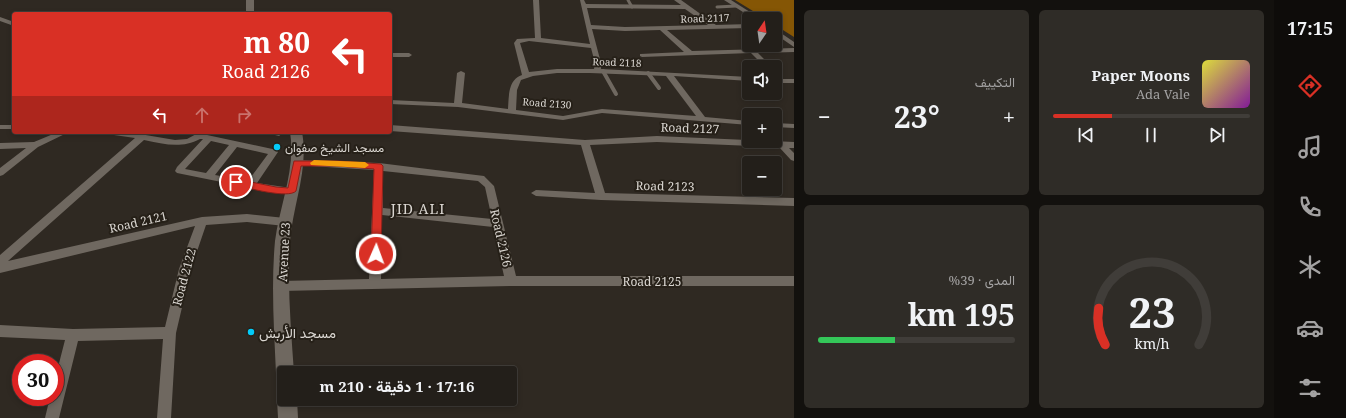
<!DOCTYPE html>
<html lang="ar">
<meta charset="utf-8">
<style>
:root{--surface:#231f1a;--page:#2f2c27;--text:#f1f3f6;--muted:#a3a2a2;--line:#403d39;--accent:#d93025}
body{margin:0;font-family:"Noto Serif",Vazirmatn,serif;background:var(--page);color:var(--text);direction:rtl;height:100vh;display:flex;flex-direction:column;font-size:15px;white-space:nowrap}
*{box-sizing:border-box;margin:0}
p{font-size:13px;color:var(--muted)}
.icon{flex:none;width:22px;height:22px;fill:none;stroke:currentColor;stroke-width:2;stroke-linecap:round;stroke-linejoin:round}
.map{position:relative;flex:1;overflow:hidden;direction:ltr}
.side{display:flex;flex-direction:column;gap:10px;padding:10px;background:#13110e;width:480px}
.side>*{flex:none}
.guide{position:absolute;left:12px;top:12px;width:380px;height:122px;border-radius:4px;box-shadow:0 2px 6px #0003,0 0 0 1px var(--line);direction:rtl;background:#d93025;color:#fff;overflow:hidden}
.needle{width:26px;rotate:13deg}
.controls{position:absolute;left:742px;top:12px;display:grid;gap:8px}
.controls a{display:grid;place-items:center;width:40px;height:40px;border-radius:4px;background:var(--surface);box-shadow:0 2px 6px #0003,0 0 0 1px var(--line);font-size:20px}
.speed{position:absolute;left:12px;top:354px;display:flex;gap:8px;font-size:20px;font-weight:700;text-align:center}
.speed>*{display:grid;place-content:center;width:52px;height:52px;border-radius:50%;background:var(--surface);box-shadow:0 2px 6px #0003,0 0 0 1px var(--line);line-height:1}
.speed .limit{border:6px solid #d22;background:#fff;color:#111}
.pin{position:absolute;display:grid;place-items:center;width:34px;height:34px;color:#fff;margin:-17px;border:2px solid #fff;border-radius:50%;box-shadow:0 1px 4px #0007}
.me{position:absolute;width:44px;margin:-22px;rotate:2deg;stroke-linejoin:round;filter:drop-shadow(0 0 3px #0008)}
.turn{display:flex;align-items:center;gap:14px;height:84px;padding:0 16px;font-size:18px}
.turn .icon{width:52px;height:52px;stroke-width:2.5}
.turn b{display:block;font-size:28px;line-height:34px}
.lanes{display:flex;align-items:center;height:38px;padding:0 16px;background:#0003;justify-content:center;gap:20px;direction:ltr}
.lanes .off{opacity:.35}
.big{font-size:30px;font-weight:700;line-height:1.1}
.side .card{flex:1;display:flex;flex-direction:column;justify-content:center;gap:6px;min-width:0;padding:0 14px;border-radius:6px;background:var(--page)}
.side .dial{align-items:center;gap:0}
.dial svg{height:104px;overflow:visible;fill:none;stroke:var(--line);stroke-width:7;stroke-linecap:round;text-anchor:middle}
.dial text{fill:var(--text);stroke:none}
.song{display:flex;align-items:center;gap:12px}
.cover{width:48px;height:48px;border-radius:6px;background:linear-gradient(135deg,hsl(60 70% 55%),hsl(290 70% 35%))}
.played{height:4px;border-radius:2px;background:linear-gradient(90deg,var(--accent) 30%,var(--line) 30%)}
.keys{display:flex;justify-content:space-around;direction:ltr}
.heat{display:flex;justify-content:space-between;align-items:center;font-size:22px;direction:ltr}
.charge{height:6px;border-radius:3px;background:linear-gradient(90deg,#34c759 39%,var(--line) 0)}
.side .tiles{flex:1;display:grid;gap:10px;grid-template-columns:repeat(2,1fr)}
.trip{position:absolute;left:277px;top:366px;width:240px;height:40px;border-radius:4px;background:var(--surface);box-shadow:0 2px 6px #0003,0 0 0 1px var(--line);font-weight:700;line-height:40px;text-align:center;direction:rtl}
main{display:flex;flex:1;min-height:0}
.tabs{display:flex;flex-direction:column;width:72px;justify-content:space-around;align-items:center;background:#0e0c0a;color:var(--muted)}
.tabs .icon{width:28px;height:28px}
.tabs .active{color:var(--accent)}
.tabs b{font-size:18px;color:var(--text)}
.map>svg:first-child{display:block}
</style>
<main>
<nav class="tabs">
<b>17:15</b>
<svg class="icon active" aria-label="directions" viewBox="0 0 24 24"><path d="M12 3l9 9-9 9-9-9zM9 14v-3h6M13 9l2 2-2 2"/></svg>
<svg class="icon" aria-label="music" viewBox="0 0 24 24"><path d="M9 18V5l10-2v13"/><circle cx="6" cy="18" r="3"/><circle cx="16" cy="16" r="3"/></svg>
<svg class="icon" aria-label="phone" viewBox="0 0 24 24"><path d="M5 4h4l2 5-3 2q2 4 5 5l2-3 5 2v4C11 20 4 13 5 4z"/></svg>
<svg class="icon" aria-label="climate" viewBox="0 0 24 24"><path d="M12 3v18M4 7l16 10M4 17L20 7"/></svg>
<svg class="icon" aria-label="car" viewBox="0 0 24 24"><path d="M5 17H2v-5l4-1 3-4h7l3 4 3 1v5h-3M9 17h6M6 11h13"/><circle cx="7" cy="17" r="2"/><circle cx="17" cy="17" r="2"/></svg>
<svg class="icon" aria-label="filters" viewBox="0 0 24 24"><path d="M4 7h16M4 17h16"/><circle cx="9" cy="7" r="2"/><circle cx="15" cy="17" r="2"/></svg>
</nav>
<section class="side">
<div class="tiles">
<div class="card">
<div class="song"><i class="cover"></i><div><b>Paper Moons</b><p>Ada Vale</p></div></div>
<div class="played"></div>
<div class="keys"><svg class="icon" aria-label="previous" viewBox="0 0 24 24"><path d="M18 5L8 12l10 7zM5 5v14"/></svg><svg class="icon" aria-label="pause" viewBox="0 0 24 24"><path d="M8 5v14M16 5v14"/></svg><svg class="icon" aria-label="next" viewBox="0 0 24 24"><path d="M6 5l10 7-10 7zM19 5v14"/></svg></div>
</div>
<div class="card"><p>التكييف</p>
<div class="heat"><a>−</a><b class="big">23°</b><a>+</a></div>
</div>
<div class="card dial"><svg viewBox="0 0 100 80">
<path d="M14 69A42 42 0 1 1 86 69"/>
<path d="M14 69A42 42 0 0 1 9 41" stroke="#d93025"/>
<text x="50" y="56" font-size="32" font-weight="700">23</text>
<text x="50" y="72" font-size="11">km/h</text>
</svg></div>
<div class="card"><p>المدى · 39%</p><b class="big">195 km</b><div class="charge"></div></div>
</div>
</section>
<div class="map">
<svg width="794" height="418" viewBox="0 0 794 418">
<rect width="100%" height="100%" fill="#2f2922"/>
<path fill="#855605" d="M735,0H794V37L775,25V19H766Z"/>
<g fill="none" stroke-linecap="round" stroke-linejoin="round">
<path stroke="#6f6860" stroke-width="3" d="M628,0L632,7
M717,7L736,6"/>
<path stroke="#6f6860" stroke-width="4" d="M603,71L616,94
M648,73L659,88"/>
<path fill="#6f6860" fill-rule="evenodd" d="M533,0H539L541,38L590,44L580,0H584L586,4L681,5L674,0H681L716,25L749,24V28L667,30L692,51L794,48V52L758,53L772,67H765L751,53L642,57L640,56V54L684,52L660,30L625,31L592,29L601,63V69L749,77V81L674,76L705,117L749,121V125L602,113L563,120L458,107L390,104V100L454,103L457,73L461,71L465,73L462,103L508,109C509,95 508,80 522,75L514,43L517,39L535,38ZM587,8L685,9L708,25L625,27L591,25ZM529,41L591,48L595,63L594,69H557L529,72L520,43ZM557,73H590L666,76L696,116L602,109L563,116L516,110L517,90L521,80L533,76Z
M724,0H731L761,19H754Z
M0,17L14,22V26L0,21Z
M775,29L794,42V47L775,34Z
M390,53H409L412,55L409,57H390Z
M775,79H794V83H775Z
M775,123L794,124V128L775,127Z
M0,125H14V129H0Z
M390,125L585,140L657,136L794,142V148H789L794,153V161L791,160L779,147L657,142L590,145L605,193L794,198V206L601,200L536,196L531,193L536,190L595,193L581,145L390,131Z
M58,132H69L38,147L3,175L0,176V168L26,148L0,149V143L34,142Z
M110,132H128L175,140L187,139L200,132H210L207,135L277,150L278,152L257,183L291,188L296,191L291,194L276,193L177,173L175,171L177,167L203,139H200C181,149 164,144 144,140L8,261L202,217L247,214L285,218L289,219L290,222L289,225L285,226L247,222L206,225L191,269L176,333L171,418H157L163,339L78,341L59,418H45L50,397H55V379L65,340L0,337V325L73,329L165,327L179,269L195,226L0,273V255L135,138L114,135ZM211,141L229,145L206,173L185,169ZM237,147L268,154L248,181L215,175Z
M270,132H283V133L279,136L271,134Z
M297,160L379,163L484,176L494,186L516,276H794V286H511L281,291L277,290L275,286L277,282L281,281L369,279L374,170L294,165L292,163L294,161ZM383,171L478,181L485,187L492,219L383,208ZM382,215L493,227L504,276L381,279Z"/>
<path fill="#6f6860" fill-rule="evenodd" d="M246,0H254V14H246Z
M290,132H302C309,169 293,204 290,241C287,285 291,329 294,373H284V382L278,380L276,373C274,329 271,285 275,241C280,204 296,169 290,132Z
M284,390V399H297L298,418H278L277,399L280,392Z"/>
</g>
<path fill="#d93025" stroke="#8d1f18" d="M294,161H338L381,164L383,166L381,254L379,257H372L371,254L374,169L338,166H301L296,191C289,199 247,188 236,185L232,182L236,179L276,187L288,188Z"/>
<path fill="#f59e0b" d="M314,160L365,162L369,165L365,168L311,165L310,163Z"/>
<g fill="#03cbf9" stroke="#262018" stroke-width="1.5">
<circle cx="277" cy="147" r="4"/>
<circle cx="251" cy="332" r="4"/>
</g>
<g text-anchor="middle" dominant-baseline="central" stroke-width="4" stroke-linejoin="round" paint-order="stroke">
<g font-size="10" fill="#dad6d1" stroke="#262018">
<text transform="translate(705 18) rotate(-2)">Road 2117</text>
<text transform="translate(617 62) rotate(2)">Road 2118</text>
<text transform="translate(547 103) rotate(4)">Road 2130</text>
</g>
<g font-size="12" fill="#dad6d1" stroke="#262018">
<text transform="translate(690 128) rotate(2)">Road 2127</text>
<text transform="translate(665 186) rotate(1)">Road 2123</text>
<text transform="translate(138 222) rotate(-13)">Road 2121</text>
<text transform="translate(501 238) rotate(77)">Road 2126</text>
<text transform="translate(284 252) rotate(-87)">Avenue 23</text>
<text transform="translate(184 277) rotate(-75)">Road 2122</text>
<text x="652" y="281">Road 2125</text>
</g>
<g font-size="12" fill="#dad6d1" stroke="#262018" text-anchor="start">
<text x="285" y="147">مسجد الشيخ صفوان</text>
</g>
<g font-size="14" letter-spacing="1" fill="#dad6d1" stroke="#262018">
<text x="418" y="208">JID ALI</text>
</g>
<g font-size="14" fill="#dad6d1" stroke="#262018" text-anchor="start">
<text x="259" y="332">مسجد الأربش</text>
</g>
</g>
</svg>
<div class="controls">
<a><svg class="needle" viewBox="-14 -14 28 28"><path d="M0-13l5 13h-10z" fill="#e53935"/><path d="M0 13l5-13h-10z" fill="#a3a2a2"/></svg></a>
<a><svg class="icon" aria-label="sound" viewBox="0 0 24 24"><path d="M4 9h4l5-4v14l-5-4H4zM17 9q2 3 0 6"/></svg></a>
<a>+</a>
<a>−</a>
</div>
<div class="speed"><div class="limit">30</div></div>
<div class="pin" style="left:236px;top:182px;background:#d93025"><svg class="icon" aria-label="arrive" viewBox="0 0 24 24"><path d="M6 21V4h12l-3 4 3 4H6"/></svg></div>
<svg class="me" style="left:376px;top:254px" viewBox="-20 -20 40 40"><circle r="17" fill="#d93025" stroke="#fff" stroke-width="3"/><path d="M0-11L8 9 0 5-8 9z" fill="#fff"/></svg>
<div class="trip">17:16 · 1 دقيقة · 210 m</div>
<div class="guide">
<div class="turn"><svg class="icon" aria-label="left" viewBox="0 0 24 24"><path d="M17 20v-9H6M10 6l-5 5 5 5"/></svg><div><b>80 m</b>Road 2126</div></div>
<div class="lanes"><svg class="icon" aria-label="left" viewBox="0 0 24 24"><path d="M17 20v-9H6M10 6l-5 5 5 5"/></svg><svg class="icon off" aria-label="ahead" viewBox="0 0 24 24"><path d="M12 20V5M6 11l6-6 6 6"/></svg><svg class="icon off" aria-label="right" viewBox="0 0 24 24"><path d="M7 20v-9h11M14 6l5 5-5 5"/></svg></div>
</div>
</div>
</main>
